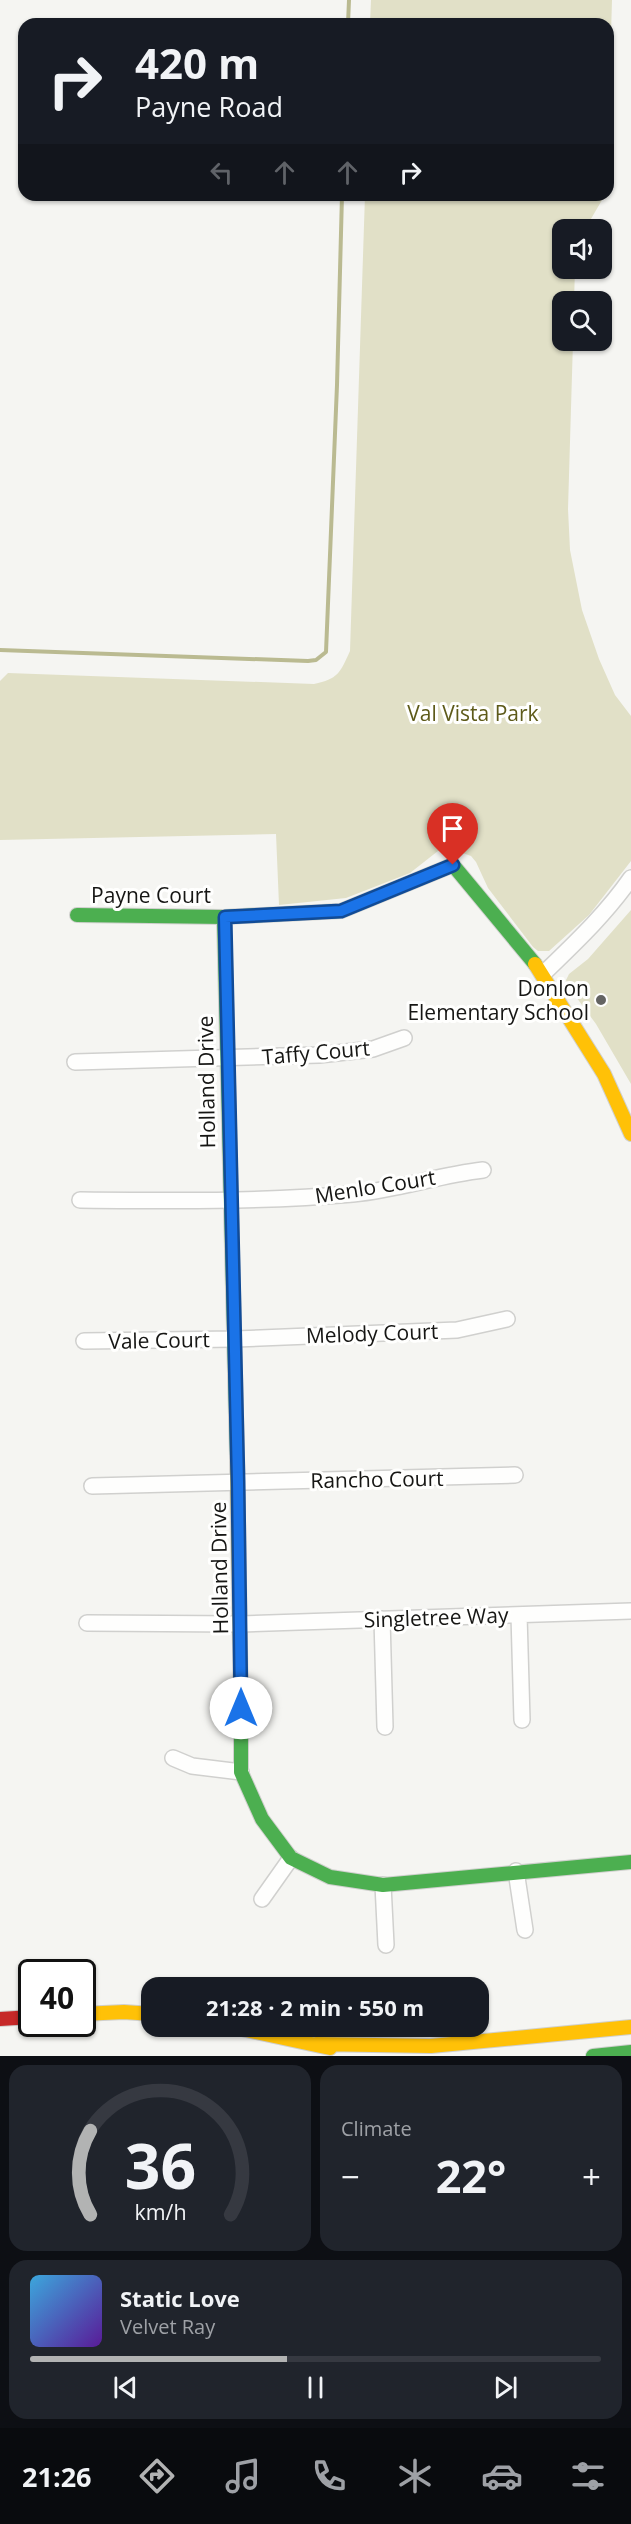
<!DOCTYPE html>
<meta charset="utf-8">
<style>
:root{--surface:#171b24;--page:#20242c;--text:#f1f3f6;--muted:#9ea1a6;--line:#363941;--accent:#b2b3b3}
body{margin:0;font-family:"Open Sans",sans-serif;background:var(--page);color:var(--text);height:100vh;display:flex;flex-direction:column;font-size:22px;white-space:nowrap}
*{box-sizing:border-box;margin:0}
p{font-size:20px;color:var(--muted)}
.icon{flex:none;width:33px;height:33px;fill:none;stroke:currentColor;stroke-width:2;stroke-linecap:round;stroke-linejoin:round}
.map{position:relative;height:2056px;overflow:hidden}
.sheet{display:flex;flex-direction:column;gap:9px;padding:9px;background:#0d0f14;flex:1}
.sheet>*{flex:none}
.hud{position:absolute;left:18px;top:18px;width:596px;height:183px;border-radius:18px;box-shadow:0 2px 4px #0004;background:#171b24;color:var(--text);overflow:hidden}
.tools{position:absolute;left:552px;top:219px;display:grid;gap:12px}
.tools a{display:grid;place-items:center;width:60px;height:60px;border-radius:12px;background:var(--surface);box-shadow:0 2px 4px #0004;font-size:30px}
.speed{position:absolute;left:18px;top:1959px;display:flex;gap:12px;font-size:30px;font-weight:700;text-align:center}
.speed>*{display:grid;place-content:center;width:78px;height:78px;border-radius:50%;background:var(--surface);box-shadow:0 2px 4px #0004;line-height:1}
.speed .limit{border:3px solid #111;border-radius:9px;background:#fff;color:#111}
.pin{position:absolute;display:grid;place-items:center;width:51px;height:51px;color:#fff;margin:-62px -26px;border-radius:50% 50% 50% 0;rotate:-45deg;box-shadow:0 0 6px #0007}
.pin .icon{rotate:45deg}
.me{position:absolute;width:66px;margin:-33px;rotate:0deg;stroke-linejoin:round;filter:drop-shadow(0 0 4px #0008)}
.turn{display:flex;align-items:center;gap:21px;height:126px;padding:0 18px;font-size:27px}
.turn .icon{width:78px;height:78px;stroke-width:2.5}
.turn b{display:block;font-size:42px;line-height:51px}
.lanes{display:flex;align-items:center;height:57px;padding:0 18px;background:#0003;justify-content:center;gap:30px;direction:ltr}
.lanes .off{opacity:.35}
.big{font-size:45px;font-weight:700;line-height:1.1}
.sheet .widget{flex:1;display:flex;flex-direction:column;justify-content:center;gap:9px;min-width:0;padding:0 21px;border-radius:18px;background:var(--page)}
.sheet .dial{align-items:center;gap:0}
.dial svg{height:156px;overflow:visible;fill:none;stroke:var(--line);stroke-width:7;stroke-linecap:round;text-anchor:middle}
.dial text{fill:var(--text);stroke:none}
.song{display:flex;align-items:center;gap:18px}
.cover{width:72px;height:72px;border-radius:9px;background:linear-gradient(135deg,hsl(200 70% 55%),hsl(270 70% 35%))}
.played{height:6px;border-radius:3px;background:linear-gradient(90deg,var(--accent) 45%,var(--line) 45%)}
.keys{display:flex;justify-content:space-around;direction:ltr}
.heat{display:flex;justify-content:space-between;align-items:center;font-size:33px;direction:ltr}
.sheet .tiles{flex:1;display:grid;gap:9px;grid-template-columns:1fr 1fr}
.widget:last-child{grid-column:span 2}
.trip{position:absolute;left:141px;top:1977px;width:348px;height:60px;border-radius:18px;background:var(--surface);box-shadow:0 2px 4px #0004;font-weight:700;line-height:60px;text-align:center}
.menu{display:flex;height:96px;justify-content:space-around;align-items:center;background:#090b0e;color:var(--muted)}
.menu .icon{width:42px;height:42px}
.menu .selected{color:var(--accent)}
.menu b{font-size:27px;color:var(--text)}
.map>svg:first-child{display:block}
</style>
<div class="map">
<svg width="631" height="2056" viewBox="0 0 631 2056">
<rect width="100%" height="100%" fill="#f5f5f2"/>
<path fill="#e1e0c7" d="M371,0H612L608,136V24H370Z
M365,195H605L585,229L562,230V268L575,269L574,301L562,302V340L573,341L568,509L570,550L582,610L599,659L615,695L631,716V861L589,915L549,951H538L533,947L488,888L476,862L471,856L454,850L438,851L410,873L346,898L279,905L276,834L0,840V681L8,673L314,684C338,679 340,673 350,651Z
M631,910V1084L596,1024L568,986L566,980L569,974L588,959Z"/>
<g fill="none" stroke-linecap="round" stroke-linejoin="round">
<path stroke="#baba91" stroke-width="4" d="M348,24L349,0
M0,650L308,661L316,660L326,652L337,385L342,195"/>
<defs>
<path id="street" d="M543,974C575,943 606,914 631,878
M75,1062L319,1055L373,1049L404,1038
M80,1200C171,1201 262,1202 353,1194C397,1190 439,1175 483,1170
M84,1341L235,1339L457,1330L507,1319
M92,1486L515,1475
M519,1615L522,1720
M382,1619L385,1727
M87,1623L241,1624L631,1611
M173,1758L192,1766L241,1772
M516,1871L525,1930
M383,1885L386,1945
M262,1899L291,1858"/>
<path id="fast" d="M77,915L224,917L341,911L453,865L535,964
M224,917L237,1456
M241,1711V1772L262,1819L291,1858L330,1877L383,1885L631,1862
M593,2056L631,2052"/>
<path id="slow" d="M535,964L604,1074L631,1134
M237,1456L241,1711
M82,2014L124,2012L152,2014
M228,2026L330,2048
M316,2044L431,2046L631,2027"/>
<path id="jam" d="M0,2019L32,2017"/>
</defs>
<use href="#street" stroke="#d0d0ce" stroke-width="18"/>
<use href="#fast" stroke="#d0d0ce" stroke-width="16"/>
<use href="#slow" stroke="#d0d0ce" stroke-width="16"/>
<use href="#jam" stroke="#d0d0ce" stroke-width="16"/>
<use href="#street" stroke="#fefefd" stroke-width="15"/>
<use href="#fast" stroke="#4caf50" stroke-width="14"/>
<use href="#slow" stroke="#ffc107" stroke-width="14"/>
<use href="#jam" stroke="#c62828" stroke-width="14"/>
</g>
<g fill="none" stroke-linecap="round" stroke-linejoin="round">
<defs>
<path id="route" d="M241,1708L238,1482L225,917L341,911L453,865"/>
</defs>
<use href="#route" stroke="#114b97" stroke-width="15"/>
<use href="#route" stroke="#1a73e8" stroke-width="10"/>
</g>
<circle fill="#646462" stroke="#fffffe" stroke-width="2" cx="601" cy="1000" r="6"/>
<g text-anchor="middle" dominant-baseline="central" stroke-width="6" stroke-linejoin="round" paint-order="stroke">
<g font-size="21" fill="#5d5a19" stroke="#fffffe">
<text x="473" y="713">Val Vista Park</text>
</g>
<g font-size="21" fill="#161614" stroke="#fffffe">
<text x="151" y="895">Payne Court</text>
<text transform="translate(316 1052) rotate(-5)">Taffy Court</text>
<text transform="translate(206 1082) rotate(-91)">Holland Drive</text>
<text transform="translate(375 1186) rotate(-9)">Menlo Court</text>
<text transform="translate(372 1333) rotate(-2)">Melody Court</text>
<text transform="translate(159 1340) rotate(-1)">Vale Court</text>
<text transform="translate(377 1479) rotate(-1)">Rancho Court</text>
<text transform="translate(219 1568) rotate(-91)">Holland Drive</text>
<text transform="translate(436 1617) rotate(-2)">Singletree Way</text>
</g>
<g font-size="21" fill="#161614" stroke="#fffffe" text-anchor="end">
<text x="589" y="988">Donlon<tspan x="589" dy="24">Elementary School</tspan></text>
</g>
</g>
</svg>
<div class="tools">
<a><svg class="icon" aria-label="sound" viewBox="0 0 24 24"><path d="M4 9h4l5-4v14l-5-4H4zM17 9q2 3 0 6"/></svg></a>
<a><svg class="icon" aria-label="search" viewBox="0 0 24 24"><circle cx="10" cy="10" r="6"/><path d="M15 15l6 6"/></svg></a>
</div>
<div class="speed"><div class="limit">40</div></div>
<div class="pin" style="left:453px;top:865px;background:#d93025"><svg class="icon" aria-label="arrive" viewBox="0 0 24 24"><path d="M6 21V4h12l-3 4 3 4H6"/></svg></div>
<svg class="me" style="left:241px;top:1708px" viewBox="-20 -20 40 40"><circle r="19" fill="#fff"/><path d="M0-13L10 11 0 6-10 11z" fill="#1a73e8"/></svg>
<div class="trip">21:28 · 2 min · 550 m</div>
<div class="hud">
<div class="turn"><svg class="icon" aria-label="right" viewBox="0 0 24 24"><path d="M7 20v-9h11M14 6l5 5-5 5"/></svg><div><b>420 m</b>Payne Road</div></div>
<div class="lanes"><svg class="icon off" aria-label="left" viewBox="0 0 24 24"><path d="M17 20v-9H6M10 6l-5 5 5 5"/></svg><svg class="icon off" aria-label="ahead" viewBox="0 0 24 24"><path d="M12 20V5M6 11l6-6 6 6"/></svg><svg class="icon off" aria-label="ahead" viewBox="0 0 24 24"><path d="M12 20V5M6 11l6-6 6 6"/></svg><svg class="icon" aria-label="right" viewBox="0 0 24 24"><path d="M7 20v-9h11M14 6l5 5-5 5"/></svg></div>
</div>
</div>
<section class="sheet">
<div class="tiles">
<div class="widget dial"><svg viewBox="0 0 100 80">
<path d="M14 69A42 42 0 1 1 86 69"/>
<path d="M14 69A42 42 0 0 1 14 26" stroke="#b2b3b3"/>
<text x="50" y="56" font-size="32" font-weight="700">36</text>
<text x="50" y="72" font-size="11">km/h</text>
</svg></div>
<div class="widget"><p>Climate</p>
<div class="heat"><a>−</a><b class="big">22°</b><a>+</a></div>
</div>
<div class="widget">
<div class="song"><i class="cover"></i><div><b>Static Love</b><p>Velvet Ray</p></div></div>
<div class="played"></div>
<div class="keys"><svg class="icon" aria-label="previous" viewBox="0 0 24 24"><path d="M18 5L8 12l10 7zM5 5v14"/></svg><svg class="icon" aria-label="pause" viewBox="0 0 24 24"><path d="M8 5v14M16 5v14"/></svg><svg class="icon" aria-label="next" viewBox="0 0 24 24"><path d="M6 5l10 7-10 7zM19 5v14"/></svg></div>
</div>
</div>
</section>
<nav class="menu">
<b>21:26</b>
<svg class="icon selected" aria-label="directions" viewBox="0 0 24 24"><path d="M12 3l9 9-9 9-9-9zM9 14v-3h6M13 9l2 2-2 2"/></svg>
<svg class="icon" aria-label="music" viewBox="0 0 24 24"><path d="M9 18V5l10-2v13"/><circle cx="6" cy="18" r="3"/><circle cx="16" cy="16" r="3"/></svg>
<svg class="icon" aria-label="phone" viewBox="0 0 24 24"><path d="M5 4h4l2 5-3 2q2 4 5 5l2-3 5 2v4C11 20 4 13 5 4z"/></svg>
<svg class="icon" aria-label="climate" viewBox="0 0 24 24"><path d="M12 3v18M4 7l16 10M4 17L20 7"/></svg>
<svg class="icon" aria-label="car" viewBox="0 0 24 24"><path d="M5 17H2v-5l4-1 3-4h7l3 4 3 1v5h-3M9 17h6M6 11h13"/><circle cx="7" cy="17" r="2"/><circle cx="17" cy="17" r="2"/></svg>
<svg class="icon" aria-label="filters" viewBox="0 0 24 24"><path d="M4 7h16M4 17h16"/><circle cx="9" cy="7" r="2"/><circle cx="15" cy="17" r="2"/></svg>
</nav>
